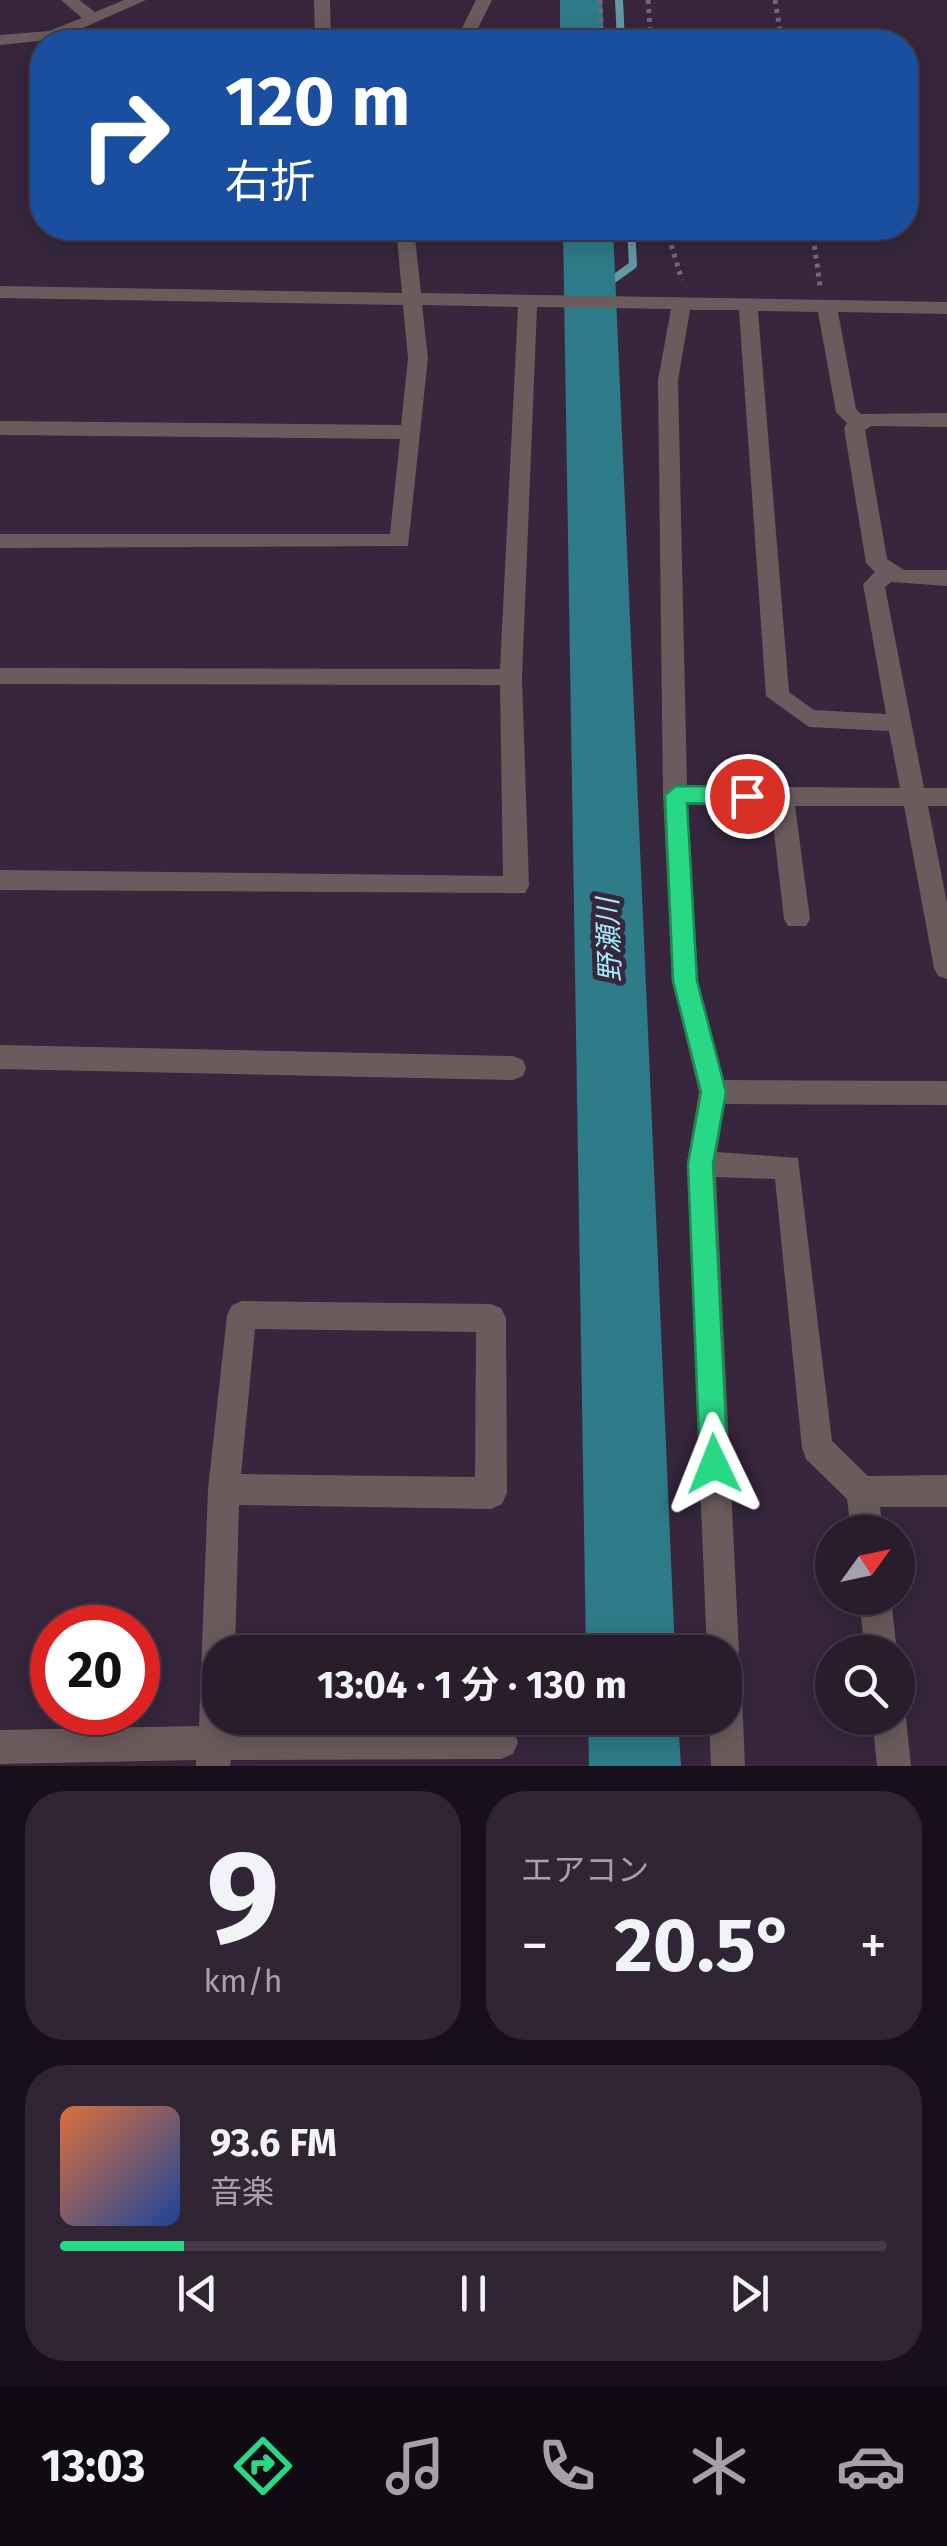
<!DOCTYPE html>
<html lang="ja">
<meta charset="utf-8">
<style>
:root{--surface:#291c2d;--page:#312535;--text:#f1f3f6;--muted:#a5a1aa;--line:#453a49;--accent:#29d885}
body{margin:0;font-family:"Fira Sans","Noto Sans JP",sans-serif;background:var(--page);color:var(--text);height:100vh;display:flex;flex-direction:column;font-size:38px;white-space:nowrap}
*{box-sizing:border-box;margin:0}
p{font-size:32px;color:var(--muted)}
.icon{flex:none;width:55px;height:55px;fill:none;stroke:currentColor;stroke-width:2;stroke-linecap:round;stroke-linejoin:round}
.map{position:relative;height:1766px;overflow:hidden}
.sheet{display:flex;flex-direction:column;gap:25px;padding:25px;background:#170f19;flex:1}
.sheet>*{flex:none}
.hud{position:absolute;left:30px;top:30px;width:888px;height:210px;border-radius:40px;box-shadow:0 5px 25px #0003,0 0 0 2px var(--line);background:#1a4fa0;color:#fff;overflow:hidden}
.needle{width:65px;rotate:57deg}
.fabs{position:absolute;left:815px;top:1515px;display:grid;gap:20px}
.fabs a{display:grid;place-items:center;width:100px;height:100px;border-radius:50%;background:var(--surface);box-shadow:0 5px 25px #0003,0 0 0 2px var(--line);font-size:50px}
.speed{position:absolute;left:30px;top:1605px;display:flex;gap:20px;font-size:50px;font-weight:700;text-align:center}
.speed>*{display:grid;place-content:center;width:130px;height:130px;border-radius:50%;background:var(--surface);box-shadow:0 5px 25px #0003,0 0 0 2px var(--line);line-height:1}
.speed .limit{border:15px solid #d22;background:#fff;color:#111}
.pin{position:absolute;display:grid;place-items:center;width:85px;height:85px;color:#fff;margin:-42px;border:5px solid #fff;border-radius:50%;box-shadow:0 2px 10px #0007}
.me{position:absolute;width:110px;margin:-55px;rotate:358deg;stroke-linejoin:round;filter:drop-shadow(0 0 8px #0008)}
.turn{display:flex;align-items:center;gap:35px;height:210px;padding:0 30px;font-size:45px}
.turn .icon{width:130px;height:130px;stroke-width:2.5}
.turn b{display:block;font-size:70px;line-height:85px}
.big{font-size:75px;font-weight:700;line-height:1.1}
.sheet .widget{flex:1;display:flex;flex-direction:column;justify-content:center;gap:15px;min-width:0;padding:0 35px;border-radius:40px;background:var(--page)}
.sheet .dial{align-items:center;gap:0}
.dial b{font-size:130px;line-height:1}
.song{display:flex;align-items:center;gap:30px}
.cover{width:120px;height:120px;border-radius:15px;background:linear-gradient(135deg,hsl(20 70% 55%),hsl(220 70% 35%))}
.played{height:10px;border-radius:5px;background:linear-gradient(90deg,var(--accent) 15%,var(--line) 15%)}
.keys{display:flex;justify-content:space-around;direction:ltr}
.heat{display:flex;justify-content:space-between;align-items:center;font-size:55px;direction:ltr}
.sheet .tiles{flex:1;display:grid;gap:25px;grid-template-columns:1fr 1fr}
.widget:last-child{grid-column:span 2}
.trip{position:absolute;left:202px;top:1635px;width:540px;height:100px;border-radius:40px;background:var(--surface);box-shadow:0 5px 25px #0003,0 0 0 2px var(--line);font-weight:700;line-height:100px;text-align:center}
.tabs{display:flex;height:160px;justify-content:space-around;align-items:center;background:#100b12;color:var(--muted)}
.tabs .icon{width:70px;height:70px}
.tabs .active{color:var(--accent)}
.tabs b{font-size:45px;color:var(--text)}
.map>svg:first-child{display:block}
</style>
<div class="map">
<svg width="947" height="1766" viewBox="0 0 947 1766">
<rect width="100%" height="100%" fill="#37263c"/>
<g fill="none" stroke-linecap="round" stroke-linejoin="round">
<path stroke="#6597a5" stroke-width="8" d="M619,0L621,42
M590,296L633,265L631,228"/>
<path fill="#2e7b89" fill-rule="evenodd" d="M560,0H602L604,42H560Z
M563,228H613L675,1652H586Z
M588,1718H678L681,1766H589Z"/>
<path stroke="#75677a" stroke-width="5" stroke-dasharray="4 5" stroke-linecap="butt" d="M600,0L602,42
M648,0L651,42
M775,0L782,42
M666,228L682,280
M812,228L820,286"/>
<path fill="#6a5b5c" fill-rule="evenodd" d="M61,0H79L95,12L124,0H146L58,39L0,45V35L49,31L82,18Z
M314,0H330L331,42H315Z
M476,0H492L471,42H455Z
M396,228H414L421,293L947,302V314L838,312L856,409L861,414L947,413V427L871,426L865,430L887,559L904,570H947V586L891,582L885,587L924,788H947V806H928L947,903V979L938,976L934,968L904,806H795L810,919L806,926H788L784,919L771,806L688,805L698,981L724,1080L947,1081V1105L725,1104L717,1152L798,1158L832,1441L868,1476L947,1475V1507H880L883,1532H851L847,1499L806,1459L802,1448L775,1179L716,1177L739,1652L735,1664L725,1668V1652H707L687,1164L699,1092L672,981L663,795L658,380L671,309L537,307L522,677L529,886L525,893L0,890V870L503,876L500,685L0,684V668L500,669L518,307L422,305L428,358L408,546L0,548V534H390L400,439L0,435V421L401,425L408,358L403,305L0,298V286L402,293ZM690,310H739L766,696L809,727L889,731L900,788L687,786L678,380ZM758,311L818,312L836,412L847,423L844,428L866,563L875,572L863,584L886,714L814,710L789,692Z
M0,1045L513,1056L523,1060L526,1068L523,1076L513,1080L0,1069Z
M242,1301L491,1304L501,1308L506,1318L507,1493L502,1504L491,1509L239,1505L235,1652H220V1718H233L232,1726L501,1725L513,1730L518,1742L513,1754L501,1759L231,1760L230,1766H196V1760L0,1764V1730L199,1726L208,1489L227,1315L232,1305ZM255,1329L476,1332L475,1477L241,1474Z
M859,1598H891L897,1652H865Z
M725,1679L737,1684L742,1696L745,1766H711L709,1718H725Z
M898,1705L906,1718L911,1766H877L872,1718H898Z"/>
</g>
<path fill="#29d885" stroke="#1b8c56" stroke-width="2.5" d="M676,786L747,787L758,796L747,805L687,803L697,981L726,1092L713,1164L728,1464L724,1474L714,1479L704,1474L700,1464L688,1164L701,1092L673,981L665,795Z"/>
<g text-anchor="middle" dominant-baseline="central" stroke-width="10" stroke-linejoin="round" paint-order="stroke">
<g font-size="28" font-style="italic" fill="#a1ebfa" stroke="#37263c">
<text transform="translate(609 940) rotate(-92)">野瀬川</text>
</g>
</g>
</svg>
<div class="fabs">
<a><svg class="needle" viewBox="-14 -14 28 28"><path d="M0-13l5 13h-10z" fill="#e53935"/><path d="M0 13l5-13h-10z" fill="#a5a1aa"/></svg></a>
<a><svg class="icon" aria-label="search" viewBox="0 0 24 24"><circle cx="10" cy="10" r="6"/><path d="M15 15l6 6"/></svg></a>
</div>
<div class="speed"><div class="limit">20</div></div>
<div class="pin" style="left:747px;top:796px;background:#d93025"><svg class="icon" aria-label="arrive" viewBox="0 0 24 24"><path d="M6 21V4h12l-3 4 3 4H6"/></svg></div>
<svg class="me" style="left:714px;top:1464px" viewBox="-20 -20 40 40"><path d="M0-17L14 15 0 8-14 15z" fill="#29d885" stroke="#fff" stroke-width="4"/></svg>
<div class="trip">13:04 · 1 分 · 130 m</div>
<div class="hud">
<div class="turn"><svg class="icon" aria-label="right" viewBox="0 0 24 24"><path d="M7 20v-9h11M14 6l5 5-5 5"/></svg><div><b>120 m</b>右折</div></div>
</div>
</div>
<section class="sheet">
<div class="tiles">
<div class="widget dial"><b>9</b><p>km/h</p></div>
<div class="widget"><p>エアコン</p>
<div class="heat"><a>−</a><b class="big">20.5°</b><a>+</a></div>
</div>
<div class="widget">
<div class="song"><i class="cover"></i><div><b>93.6 FM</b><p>音楽</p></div></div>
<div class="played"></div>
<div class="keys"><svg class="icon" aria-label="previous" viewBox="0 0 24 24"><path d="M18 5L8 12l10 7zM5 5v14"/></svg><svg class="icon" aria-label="pause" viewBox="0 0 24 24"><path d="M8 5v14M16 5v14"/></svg><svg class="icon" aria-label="next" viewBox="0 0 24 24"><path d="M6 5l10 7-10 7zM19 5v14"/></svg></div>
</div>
</div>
</section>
<nav class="tabs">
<b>13:03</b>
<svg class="icon active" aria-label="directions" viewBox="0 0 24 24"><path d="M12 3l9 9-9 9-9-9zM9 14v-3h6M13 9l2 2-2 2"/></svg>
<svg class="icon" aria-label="music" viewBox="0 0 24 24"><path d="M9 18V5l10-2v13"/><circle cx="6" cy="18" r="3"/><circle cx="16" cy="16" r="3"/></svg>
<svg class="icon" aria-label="phone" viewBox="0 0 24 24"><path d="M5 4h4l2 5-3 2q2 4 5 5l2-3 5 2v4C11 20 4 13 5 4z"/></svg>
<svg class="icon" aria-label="climate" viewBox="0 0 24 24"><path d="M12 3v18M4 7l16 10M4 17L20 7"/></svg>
<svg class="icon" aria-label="car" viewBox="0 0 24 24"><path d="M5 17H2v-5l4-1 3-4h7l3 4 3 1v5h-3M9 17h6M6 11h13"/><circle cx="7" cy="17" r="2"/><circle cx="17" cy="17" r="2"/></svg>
</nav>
